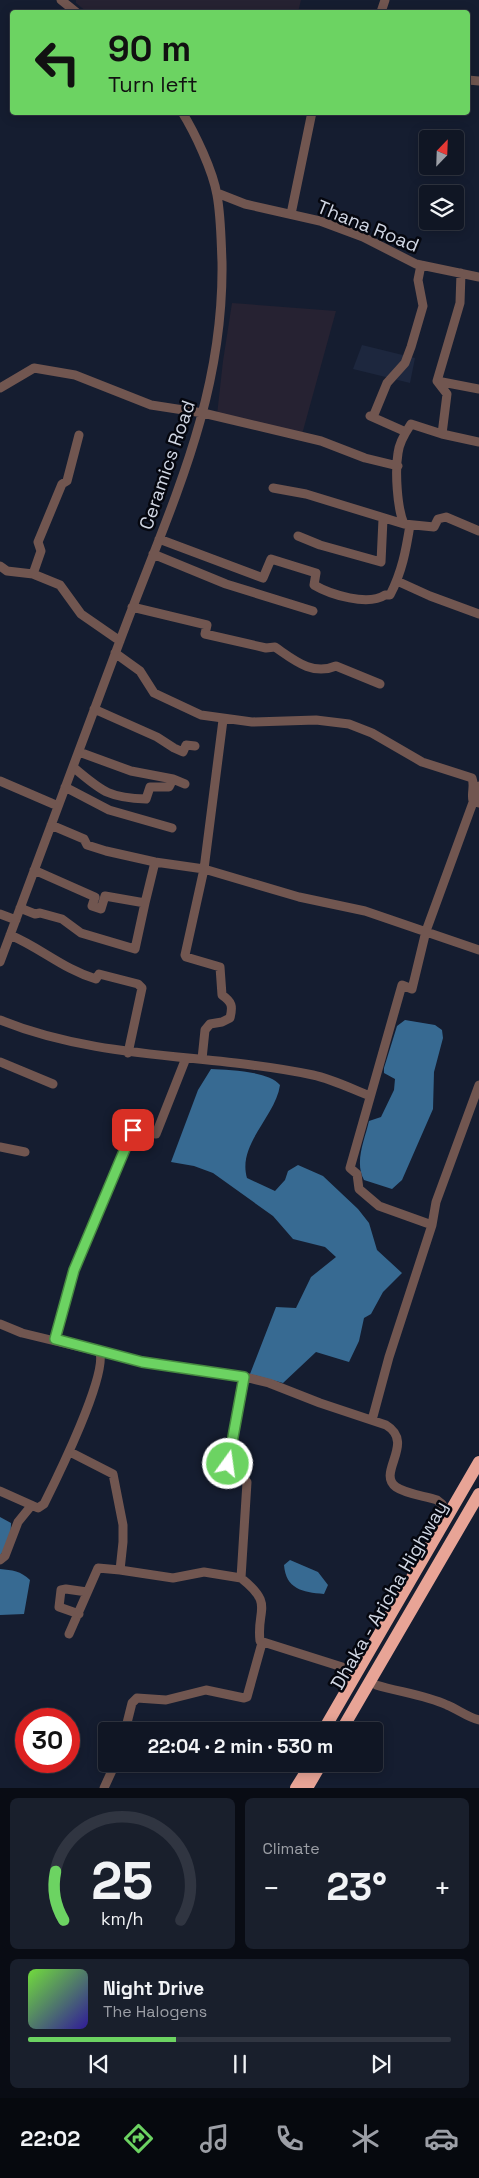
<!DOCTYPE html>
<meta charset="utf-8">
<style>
:root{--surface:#101624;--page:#191f2c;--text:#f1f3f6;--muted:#9c9fa6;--line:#303541;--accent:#6cd362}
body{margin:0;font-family:"Space Grotesk",sans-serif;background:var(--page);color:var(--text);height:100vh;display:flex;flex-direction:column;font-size:19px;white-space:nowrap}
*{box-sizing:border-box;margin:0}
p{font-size:16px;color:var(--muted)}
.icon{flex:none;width:28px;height:28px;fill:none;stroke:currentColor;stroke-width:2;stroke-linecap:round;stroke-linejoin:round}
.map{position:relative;height:1788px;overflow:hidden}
.side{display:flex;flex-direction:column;gap:10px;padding:10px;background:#090c14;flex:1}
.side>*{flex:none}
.banner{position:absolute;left:10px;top:10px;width:460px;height:105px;border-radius:5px;box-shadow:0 2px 12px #0003,0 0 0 1px var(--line);background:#6cd362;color:#111;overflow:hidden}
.needle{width:32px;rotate:23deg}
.buttons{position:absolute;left:419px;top:130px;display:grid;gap:10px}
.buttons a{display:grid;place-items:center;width:45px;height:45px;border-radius:5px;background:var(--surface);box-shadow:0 2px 12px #0003,0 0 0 1px var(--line);font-size:25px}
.speed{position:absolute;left:15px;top:1708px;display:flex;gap:10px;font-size:25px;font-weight:700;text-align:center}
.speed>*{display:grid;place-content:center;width:65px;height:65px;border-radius:50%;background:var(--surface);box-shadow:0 2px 12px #0003,0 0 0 1px var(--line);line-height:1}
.speed .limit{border:8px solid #d22;background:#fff;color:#111}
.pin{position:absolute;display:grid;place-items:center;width:42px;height:42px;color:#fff;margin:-21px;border-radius:10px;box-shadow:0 2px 8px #0006}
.me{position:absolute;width:55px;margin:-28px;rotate:14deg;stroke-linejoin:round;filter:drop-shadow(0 0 4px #0008)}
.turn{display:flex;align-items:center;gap:18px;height:105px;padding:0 15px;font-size:22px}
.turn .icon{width:65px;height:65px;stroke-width:2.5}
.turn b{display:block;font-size:35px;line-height:42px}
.big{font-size:38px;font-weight:800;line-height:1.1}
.side .tile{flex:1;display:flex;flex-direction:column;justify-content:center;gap:8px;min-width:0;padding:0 18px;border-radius:8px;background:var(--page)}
.side .dial{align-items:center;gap:0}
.dial svg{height:130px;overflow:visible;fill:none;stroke:var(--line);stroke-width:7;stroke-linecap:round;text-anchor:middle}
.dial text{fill:var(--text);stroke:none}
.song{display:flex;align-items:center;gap:15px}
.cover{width:60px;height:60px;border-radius:8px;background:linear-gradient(135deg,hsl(100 70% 55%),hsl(250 70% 35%))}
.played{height:5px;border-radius:2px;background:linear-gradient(90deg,var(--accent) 35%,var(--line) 35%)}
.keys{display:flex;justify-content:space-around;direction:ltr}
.heat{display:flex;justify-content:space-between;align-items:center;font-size:28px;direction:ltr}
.side .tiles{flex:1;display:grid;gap:10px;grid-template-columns:1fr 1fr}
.tile:last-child{grid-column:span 2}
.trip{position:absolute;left:98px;top:1722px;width:285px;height:50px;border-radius:5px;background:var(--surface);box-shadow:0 2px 12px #0003,0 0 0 1px var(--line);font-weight:800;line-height:50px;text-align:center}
.tab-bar{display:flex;height:80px;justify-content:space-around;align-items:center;background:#06090e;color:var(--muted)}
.tab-bar .icon{width:35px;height:35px}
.tab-bar .current{color:var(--accent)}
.tab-bar b{font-size:22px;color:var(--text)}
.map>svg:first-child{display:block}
</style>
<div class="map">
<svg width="479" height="1788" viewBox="0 0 479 1788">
<rect width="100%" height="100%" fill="#151d30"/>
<path fill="#1d273e" d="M362,345L415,358L410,383L353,369Z"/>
<path fill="#262232" d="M76,0H301L298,12H87L76,3Z
M232,303L336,311L301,438L217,415L223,361Z"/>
<path fill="#376a92" d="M405,1020L435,1025L442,1030L443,1038L434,1072L433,1109L402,1180L392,1189L364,1180C354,1162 365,1139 369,1121L381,1117L394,1090L395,1079L384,1073V1068L397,1026Z
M211,1069C229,1070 269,1071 280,1085C276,1116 237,1144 247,1178L275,1191L285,1180L288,1171L298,1165L323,1176L358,1209L369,1223L377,1250L402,1273L383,1292L371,1314L364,1318L359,1341L349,1362L316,1352L283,1383L250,1374L276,1307L296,1308L311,1277L336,1257L325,1247L293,1239L273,1216L213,1173L194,1166L171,1162L198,1090Z
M0,1517L11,1523C11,1535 8,1547 0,1555Z
M290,1560L318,1572L328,1585L324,1594C302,1592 286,1589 284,1565Z
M0,1569C12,1570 21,1571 30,1580L24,1614L0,1615Z"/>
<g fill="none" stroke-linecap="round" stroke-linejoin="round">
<path stroke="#715650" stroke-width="9" d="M61,0L76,12
M381,12L385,0
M468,80L479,81
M217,193L245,204L320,221L363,237L416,264L479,277
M291,214L312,112
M461,273L460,303L437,381L479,389
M437,381L447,394L442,434L479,442
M0,388L34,368L75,375L151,405L203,413L321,441L365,458L398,466
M370,416L406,432
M373,417L387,383L405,363L411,347L423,306L418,280L421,265
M442,434L411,424C405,433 399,443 398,453C395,471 397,508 404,524L434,527L438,519L446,517L479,531
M273,488L306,494L404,524
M298,536L320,545L381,562L383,519
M159,539L263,578L271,559L316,573L314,585C331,595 368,606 385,595H390C402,572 406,550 410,525
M153,554L226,584L313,611
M0,566L7,571L33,574L60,585L81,614L120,641
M33,574L41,551L38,542L62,484L67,481L79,435
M397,581L430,596L479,614
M132,607L207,625L205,634L266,648L275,647C294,660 312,676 336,666L380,684
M115,653L140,671L154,693L201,715L252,722L316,720L349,724L372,733L422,762L472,778C475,786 471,793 473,801L479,803
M94,709L157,737L174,748L183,752L186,745L195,746
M223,720L204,869L299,897L365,911L479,950
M79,752L131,771L173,779L185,784
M73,767C101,790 107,798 146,799L150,787H169L173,779
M0,781L58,806
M65,787L109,810L172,828
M51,825L84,839L87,845L106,851L155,862L204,869L185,955L186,957L220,967L222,995C232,1002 233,1006 230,1018L222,1022L210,1024L205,1030L202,1059
M34,870L95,897L92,906L101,909L105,896L145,903L155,862
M20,908L35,914L40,913L62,919L81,933L135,949L145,903
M0,914L16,920
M10,935C41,948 63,969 96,979L99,974L138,984L142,988L128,1053
M0,962C40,854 81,746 121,638C168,511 224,402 222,262C221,240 221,217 217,195C213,171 195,133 182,112
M0,1020C101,1061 209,1053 313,1075C332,1079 352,1089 370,1096
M0,1062L53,1084
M0,1147L25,1152
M432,1225L379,1206L359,1189L357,1174L350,1168L402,985L412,989L426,931L479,786
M0,1324L22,1333L142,1362L245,1377L269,1383L320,1403L386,1425C416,1443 376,1473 396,1487C406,1494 425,1496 437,1500L442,1504L448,1516
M55,1339L74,1270L133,1130L156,1134L186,1058
M245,1377L228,1464L247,1482L241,1578C275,1605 256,1609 260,1641L358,1672
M372,1420L389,1357L432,1225L436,1202L479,1085
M0,1491L38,1508L44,1504C56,1480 110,1371 99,1350
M0,1560L5,1556L18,1522L31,1506
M120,1570L173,1578L204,1572L241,1578
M79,1614L59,1607L61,1590L66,1589L87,1592
M69,1634L98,1568L120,1570L123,1542V1525L113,1474L70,1452
M376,1685C399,1692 425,1695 447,1705C459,1710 467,1717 479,1720
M125,1731L132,1703L137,1698L166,1700L206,1690L244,1698L247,1697L262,1643
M104,1788L115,1764"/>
<path stroke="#e8a496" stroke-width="12" d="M323,1731L479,1462
M341,1731L479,1494
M296,1788L311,1764
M307,1788L321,1764"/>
</g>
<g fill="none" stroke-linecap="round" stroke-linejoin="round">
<defs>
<path id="route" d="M133,1130L74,1270L55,1339L142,1362L244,1377L228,1464"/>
</defs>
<use href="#route" stroke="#468940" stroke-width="12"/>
<use href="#route" stroke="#6cd362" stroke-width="9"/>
</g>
<g text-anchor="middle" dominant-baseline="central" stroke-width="5" stroke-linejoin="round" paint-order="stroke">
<g font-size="19" fill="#d0d6e3" stroke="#05070f">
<text transform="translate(368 226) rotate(22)">Thana Road</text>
<text transform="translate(167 465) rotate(-71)">Ceramics Road</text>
<text transform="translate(389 1595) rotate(-60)">Dhaka - Aricha Highway</text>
</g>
</g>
</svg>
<div class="buttons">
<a><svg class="needle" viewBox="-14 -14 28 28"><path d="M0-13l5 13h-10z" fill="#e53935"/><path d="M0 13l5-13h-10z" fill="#9c9fa6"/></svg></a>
<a><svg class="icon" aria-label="layers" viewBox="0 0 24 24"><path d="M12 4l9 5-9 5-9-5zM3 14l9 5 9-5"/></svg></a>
</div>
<div class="speed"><div class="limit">30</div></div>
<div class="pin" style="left:133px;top:1130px;background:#d93025"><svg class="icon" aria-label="arrive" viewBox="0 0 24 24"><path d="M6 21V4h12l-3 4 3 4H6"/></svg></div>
<svg class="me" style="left:228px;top:1464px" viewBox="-20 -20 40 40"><circle r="17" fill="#6cd362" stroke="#fff" stroke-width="3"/><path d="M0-11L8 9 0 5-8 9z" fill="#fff"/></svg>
<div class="trip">22:04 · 2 min · 530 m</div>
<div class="banner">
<div class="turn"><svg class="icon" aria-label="left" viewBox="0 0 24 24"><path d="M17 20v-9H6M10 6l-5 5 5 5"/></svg><div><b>90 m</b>Turn left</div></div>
</div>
</div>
<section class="side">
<div class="tiles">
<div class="tile dial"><svg viewBox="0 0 100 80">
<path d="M14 69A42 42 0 1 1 86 69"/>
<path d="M14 69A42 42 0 0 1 9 39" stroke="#6cd362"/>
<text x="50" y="56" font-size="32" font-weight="700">25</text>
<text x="50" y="72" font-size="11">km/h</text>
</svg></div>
<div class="tile"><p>Climate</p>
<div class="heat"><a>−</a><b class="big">23°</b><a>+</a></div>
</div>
<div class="tile">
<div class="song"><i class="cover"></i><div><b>Night Drive</b><p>The Halogens</p></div></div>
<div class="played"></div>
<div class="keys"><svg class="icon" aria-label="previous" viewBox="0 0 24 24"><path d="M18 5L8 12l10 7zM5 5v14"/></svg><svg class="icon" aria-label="pause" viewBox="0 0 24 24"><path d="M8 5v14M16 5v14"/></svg><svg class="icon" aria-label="next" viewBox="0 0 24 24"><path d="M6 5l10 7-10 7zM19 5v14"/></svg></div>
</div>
</div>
</section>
<nav class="tab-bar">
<b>22:02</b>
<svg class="icon current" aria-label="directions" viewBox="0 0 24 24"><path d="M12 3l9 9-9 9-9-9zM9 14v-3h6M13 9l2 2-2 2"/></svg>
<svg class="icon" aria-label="music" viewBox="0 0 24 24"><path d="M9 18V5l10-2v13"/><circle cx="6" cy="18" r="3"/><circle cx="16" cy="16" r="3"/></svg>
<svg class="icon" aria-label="phone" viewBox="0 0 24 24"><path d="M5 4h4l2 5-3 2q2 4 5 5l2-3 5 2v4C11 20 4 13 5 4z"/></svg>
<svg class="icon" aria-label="climate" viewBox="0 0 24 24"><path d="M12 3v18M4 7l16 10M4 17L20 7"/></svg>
<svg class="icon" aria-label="car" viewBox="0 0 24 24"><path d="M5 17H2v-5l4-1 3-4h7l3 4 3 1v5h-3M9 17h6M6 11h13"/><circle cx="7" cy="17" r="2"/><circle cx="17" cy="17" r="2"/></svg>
</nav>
